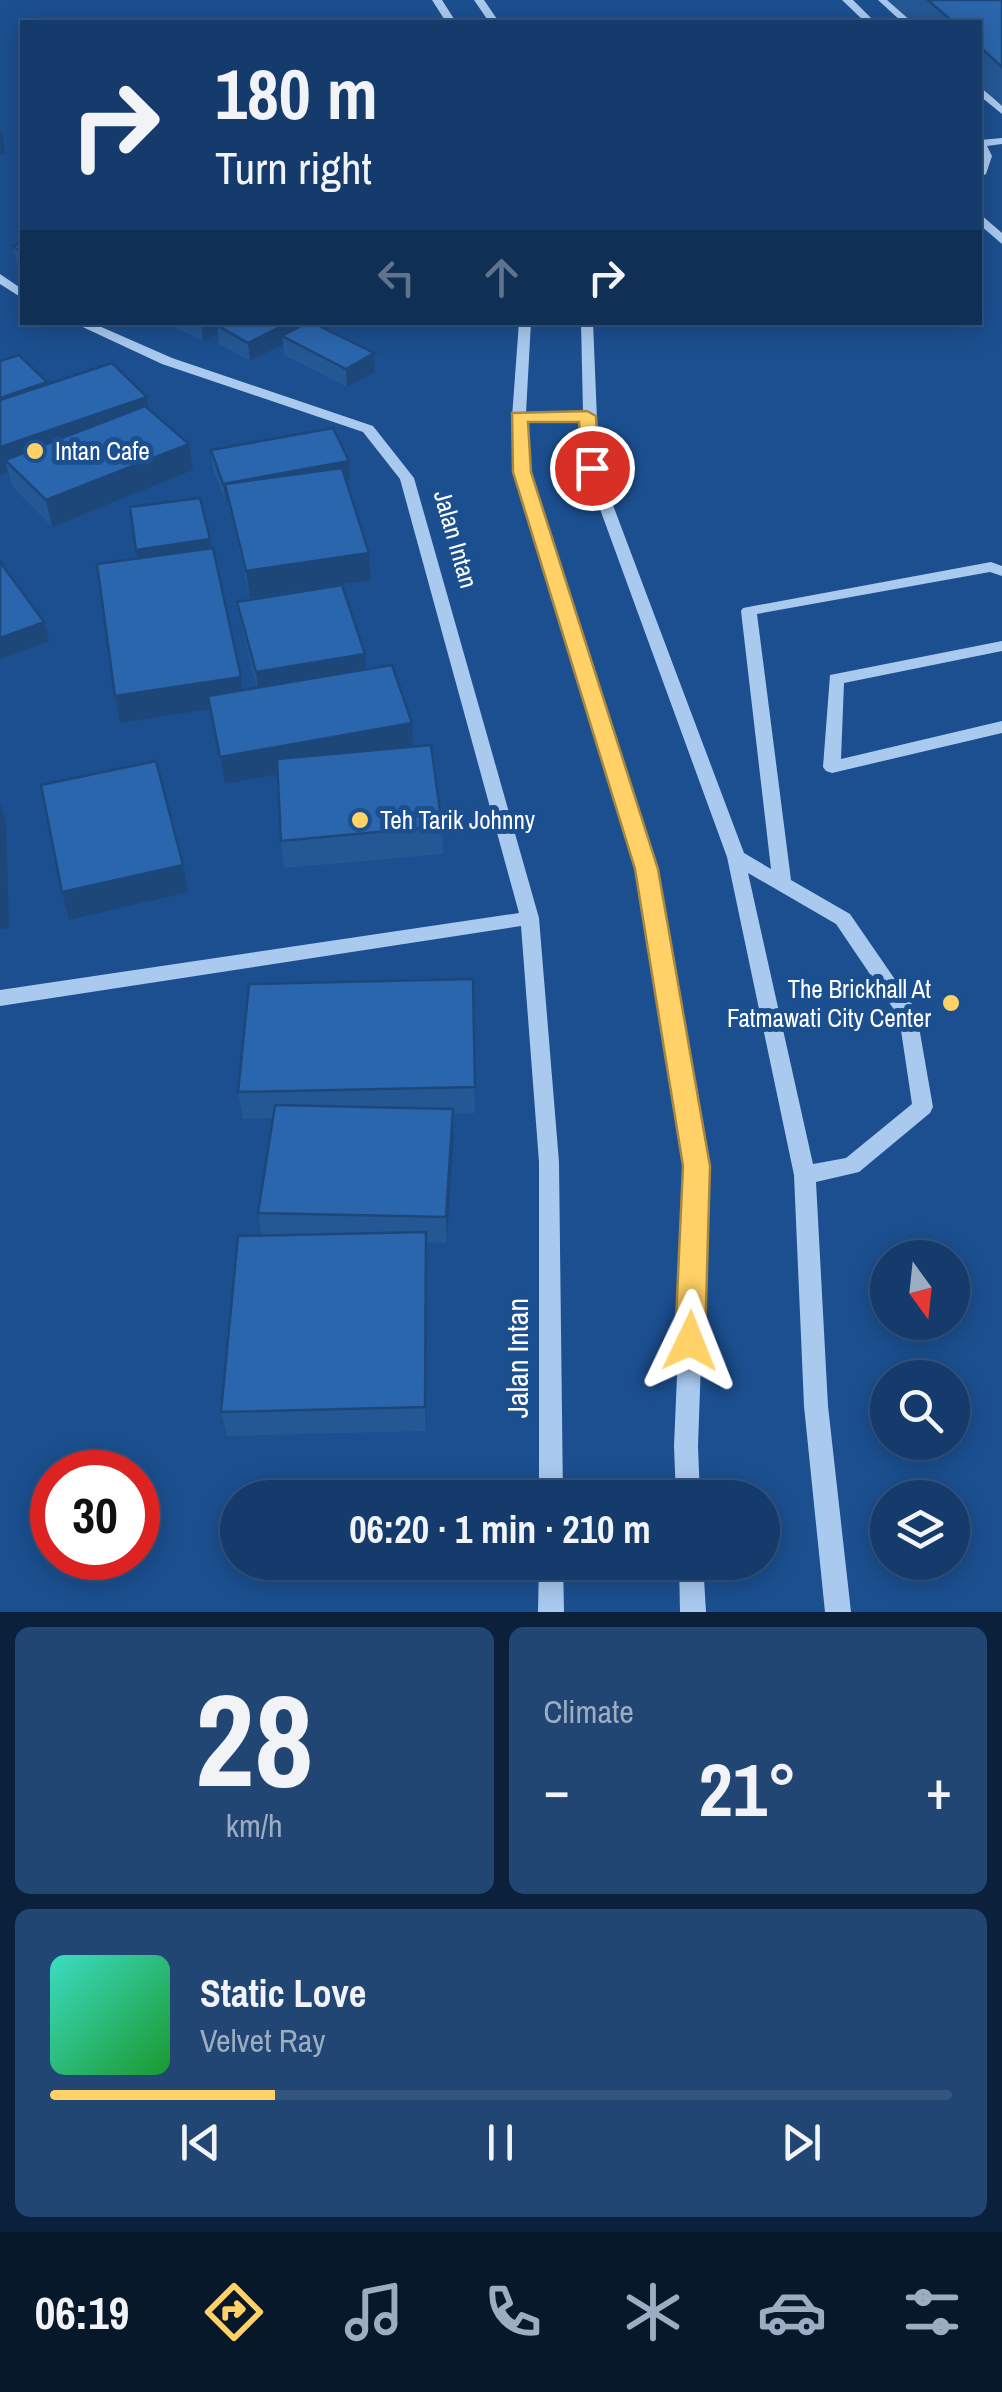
<!DOCTYPE html>
<meta charset="utf-8">
<style>
:root{--surface:#143b6b;--page:#214673;--text:#f1f3f6;--muted:#9dadc1;--line:#33557e;--accent:#ffd166}
body{margin:0;font-family:"Archivo Narrow",sans-serif;background:var(--page);color:var(--text);height:100vh;display:flex;flex-direction:column;font-size:38px;white-space:nowrap}
*{box-sizing:border-box;margin:0}
p{font-size:32px;color:var(--muted)}
.icon{flex:none;width:55px;height:55px;fill:none;stroke:currentColor;stroke-width:2;stroke-linecap:round;stroke-linejoin:round}
.map{position:relative;height:1612px;overflow:hidden}
.drawer{display:flex;flex-direction:column;gap:15px;padding:15px;background:#0b203b;flex:1}
.drawer>*{flex:none}
.banner{position:absolute;left:20px;top:20px;width:962px;height:305px;border-radius:0px;box-shadow:0 5px 25px #0003,0 0 0 2px var(--line);background:#143b6b;color:var(--text);overflow:hidden}
.needle{width:65px;rotate:165deg}
.tools{position:absolute;left:870px;top:1240px;display:grid;gap:20px}
.tools a{display:grid;place-items:center;width:100px;height:100px;border-radius:50%;background:var(--surface);box-shadow:0 5px 25px #0003,0 0 0 2px var(--line);font-size:50px}
.speed{position:absolute;left:30px;top:1450px;display:flex;gap:20px;font-size:50px;font-weight:700;text-align:center}
.speed>*{display:grid;place-content:center;width:130px;height:130px;border-radius:50%;background:var(--surface);box-shadow:0 5px 25px #0003,0 0 0 2px var(--line);line-height:1}
.speed .limit{border:15px solid #d22;background:#fff;color:#111}
.pin{position:absolute;display:grid;place-items:center;width:85px;height:85px;color:#fff;margin:-42px;border:5px solid #fff;border-radius:50%;box-shadow:0 2px 10px #0007}
.me{position:absolute;width:110px;margin:-55px;rotate:2deg;stroke-linejoin:round;filter:drop-shadow(0 0 8px #0008)}
.turn{display:flex;align-items:center;gap:35px;height:210px;padding:0 30px;font-size:45px}
.turn .icon{width:130px;height:130px;stroke-width:2.5}
.turn b{display:block;font-size:70px;line-height:85px}
.lanes{display:flex;align-items:center;height:95px;padding:0 30px;background:#0003;justify-content:center;gap:50px;direction:ltr}
.lanes .off{opacity:.35}
.big{font-size:75px;font-weight:700;line-height:1.1}
.drawer .widget{flex:1;display:flex;flex-direction:column;justify-content:center;gap:15px;min-width:0;padding:0 35px;border-radius:15px;background:var(--page)}
.drawer .dial{align-items:center;gap:0}
.dial b{font-size:130px;line-height:1}
.song{display:flex;align-items:center;gap:30px}
.cover{width:120px;height:120px;border-radius:15px;background:linear-gradient(135deg,hsl(170 70% 55%),hsl(130 70% 35%))}
.played{height:10px;border-radius:5px;background:linear-gradient(90deg,var(--accent) 25%,var(--line) 25%)}
.keys{display:flex;justify-content:space-around;direction:ltr}
.heat{display:flex;justify-content:space-between;align-items:center;font-size:55px;direction:ltr}
.drawer .tiles{flex:1;display:grid;gap:15px;grid-template-columns:1fr 1fr}
.widget:last-child{grid-column:span 2}
.trip{position:absolute;left:220px;top:1480px;width:560px;height:100px;border-radius:50px;background:var(--surface);box-shadow:0 5px 25px #0003,0 0 0 2px var(--line);font-weight:700;line-height:100px;text-align:center}
.tabs{display:flex;height:160px;justify-content:space-around;align-items:center;background:#08182b;color:var(--muted)}
.tabs .icon{width:70px;height:70px}
.tabs .on{color:var(--accent)}
.tabs b{font-size:45px;color:var(--text)}
.map>svg:first-child{display:block}
</style>
<div class="map">
<svg width="1002" height="1612" viewBox="0 0 1002 1612">
<rect width="100%" height="100%" fill="#1b4f8f"/>
<g fill="none" stroke-linecap="round" stroke-linejoin="round">
<path fill="#a9c9ee" fill-rule="evenodd" d="M432,0H442L456,22H446Z
M474,0H484L499,22H489Z
M842,0H853L875,22H865Z
M878,0H889L912,22H902Z
M980,87L1002,105V114L980,96Z
M1002,138V144L987,146L992,156L986,174L980,177V140Z
M980,214L1002,233V244L980,225Z
M0,274L22,289V298L0,284Z
M72,322H90L172,358L373,426L414,478L539,918L559,1162L563,1498H539V1162L521,926L0,1006V990L519,913L400,479L363,432L162,364Z
M519,322H531L526,413L583,412L581,322H593L599,468L744,853L771,869L741,611L743,608L991,562L1002,566V576L990,572L757,614L791,880L850,914L916,1010L933,1107L930,1113L859,1172L816,1182L828,1406L851,1612H825L804,1406L794,1175L727,857L585,468L584,420L526,421L529,473L656,869L708,1166L698,1446L700,1498H676L674,1446L686,1166L638,869L515,473L512,417ZM748,873L836,924L899,1017L912,1104L846,1158L813,1164Z
M1002,641V651L844,683L841,759L1002,721V733L832,773L826,771L823,767L830,675Z
M539,1562H563L564,1612H538Z
M679,1562H703L706,1612H680Z"/>
</g>
<path fill="#245895" d="M887,0H1002V106L980,86V22H912Z
M22,243V268L17,264L13,246Z
M165,322H299V328L375,372L347,387L284,355L283,345L250,361L219,344L218,333L203,341Z
M0,361L48,384L147,397L148,409L189,444L193,470L52,527L12,486L8,472L0,475Z
M211,450L349,461L350,480L346,481L371,580L250,598L228,502L226,503L213,469Z
M211,548L242,691L257,688L240,621L237,602L366,670L413,747L442,826L443,854L284,868L281,841L278,774L225,784L210,709L120,723L115,696Z
M473,979L475,1113L454,1114V1135L447,1243L426,1242V1431L227,1436L221,1412L262,1236L258,1213L273,1118L243,1119L238,1092Z"/>
<path fill="#1d4779" d="M1,130L6,154L0,155V131Z
M238,322L217,325L218,333L203,341L201,323Z
M290,322H299L300,336H282L283,345L250,361L248,343Z
M374,353L375,372L347,387L346,369Z
M147,397L151,423L5,460L8,472L0,475V447Z
M189,444L193,470L52,527L46,500Z
M349,461L350,480L230,502L225,484L228,502L226,503L223,484Z
M210,539L212,558L140,569L136,550Z
M369,553L371,580L250,598L246,571Z
M44,622L49,641L0,659V638Z
M365,654L366,673L258,691L256,672Z
M241,677L244,704L120,723L115,696Z
M412,723L413,750L225,784L220,757Z
M0,802L6,822L9,928L0,929Z
M183,865L188,892L69,920L62,892Z
M453,1109L454,1135L447,1243L446,1217Z
M426,1232L427,1258L426,1431L425,1407Z"/>
<path fill="#2a66ad" stroke="#1d4779" stroke-width="2.5" d="M928,0H1002V67L980,47V22H953Z
M22,243V253L13,246Z
M223,322H290L248,343L217,325Z
M309,322H311L374,353L346,369L282,336Z
M19,355L47,382L0,398V361Z
M112,363L147,397L0,447V400Z
M145,406L189,444L46,500L5,460Z
M333,428L349,461L223,484L211,450Z
M342,468L369,553L246,571L225,484Z
M200,498L210,539L136,550L130,507Z
M213,548L241,677L115,696L97,564Z
M0,562L44,622L0,638Z
M342,585L365,654L256,672L237,602Z
M392,665L412,723L220,757L208,696Z
M431,745L442,826L281,841L277,759Z
M156,761L183,865L62,892L41,785Z
M473,979L475,1087L238,1092L249,984Z
M275,1105L453,1109L446,1217L258,1213Z
M426,1232L425,1407L221,1412L238,1236Z"/>
<path fill="#ffd166" stroke="#a68842" stroke-width="2.5" d="M587,411L596,416L599,471L583,468L579,422H528L531,472L658,869L710,1166L705,1341L700,1351L690,1355L680,1351L675,1341L683,1166L635,869L513,472L512,413Z"/>
<g fill="#ffd166" stroke="#1b4f8f" stroke-width="4">
<circle cx="35" cy="451" r="10"/>
<circle cx="360" cy="820" r="10"/>
<circle cx="951" cy="1003" r="10"/>
</g>
<g text-anchor="middle" dominant-baseline="central" stroke-width="10" stroke-linejoin="round" paint-order="stroke">
<g font-size="25" fill="#fff" stroke="#1b4f8f" text-anchor="start">
<text x="55" y="451">Intan Cafe</text>
<text x="380" y="820">Teh Tarik Johnny</text>
<text x="931" y="989" text-anchor="end">The Brickhall At<tspan x="931" dy="29">Fatmawati City Center</tspan></text>
</g>
<g font-size="25" fill="#fff" stroke="#1b4f8f">
<text transform="translate(456 539) rotate(74)">Jalan Intan</text>
</g>
<g font-size="30" fill="#fff" stroke="#1b4f8f">
<text transform="translate(517 1358) rotate(-90)">Jalan Intan</text>
</g>
</g>
</svg>
<div class="tools">
<a><svg class="needle" viewBox="-14 -14 28 28"><path d="M0-13l5 13h-10z" fill="#e53935"/><path d="M0 13l5-13h-10z" fill="#9dadc1"/></svg></a>
<a><svg class="icon" aria-label="search" viewBox="0 0 24 24"><circle cx="10" cy="10" r="6"/><path d="M15 15l6 6"/></svg></a>
<a><svg class="icon" aria-label="layers" viewBox="0 0 24 24"><path d="M12 4l9 5-9 5-9-5zM3 14l9 5 9-5"/></svg></a>
</div>
<div class="speed"><div class="limit">30</div></div>
<div class="pin" style="left:592px;top:468px;background:#d93025"><svg class="icon" aria-label="arrive" viewBox="0 0 24 24"><path d="M6 21V4h12l-3 4 3 4H6"/></svg></div>
<svg class="me" style="left:690px;top:1341px" viewBox="-20 -20 40 40"><path d="M0-17L14 15 0 8-14 15z" fill="#ffd166" stroke="#fff" stroke-width="4"/></svg>
<div class="trip">06:20 · 1 min · 210 m</div>
<div class="banner">
<div class="turn"><svg class="icon" aria-label="right" viewBox="0 0 24 24"><path d="M7 20v-9h11M14 6l5 5-5 5"/></svg><div><b>180 m</b>Turn right</div></div>
<div class="lanes"><svg class="icon off" aria-label="left" viewBox="0 0 24 24"><path d="M17 20v-9H6M10 6l-5 5 5 5"/></svg><svg class="icon off" aria-label="ahead" viewBox="0 0 24 24"><path d="M12 20V5M6 11l6-6 6 6"/></svg><svg class="icon" aria-label="right" viewBox="0 0 24 24"><path d="M7 20v-9h11M14 6l5 5-5 5"/></svg></div>
</div>
</div>
<section class="drawer">
<div class="tiles">
<div class="widget dial"><b>28</b><p>km/h</p></div>
<div class="widget"><p>Climate</p>
<div class="heat"><a>−</a><b class="big">21°</b><a>+</a></div>
</div>
<div class="widget">
<div class="song"><i class="cover"></i><div><b>Static Love</b><p>Velvet Ray</p></div></div>
<div class="played"></div>
<div class="keys"><svg class="icon" aria-label="previous" viewBox="0 0 24 24"><path d="M18 5L8 12l10 7zM5 5v14"/></svg><svg class="icon" aria-label="pause" viewBox="0 0 24 24"><path d="M8 5v14M16 5v14"/></svg><svg class="icon" aria-label="next" viewBox="0 0 24 24"><path d="M6 5l10 7-10 7zM19 5v14"/></svg></div>
</div>
</div>
</section>
<nav class="tabs">
<b>06:19</b>
<svg class="icon on" aria-label="directions" viewBox="0 0 24 24"><path d="M12 3l9 9-9 9-9-9zM9 14v-3h6M13 9l2 2-2 2"/></svg>
<svg class="icon" aria-label="music" viewBox="0 0 24 24"><path d="M9 18V5l10-2v13"/><circle cx="6" cy="18" r="3"/><circle cx="16" cy="16" r="3"/></svg>
<svg class="icon" aria-label="phone" viewBox="0 0 24 24"><path d="M5 4h4l2 5-3 2q2 4 5 5l2-3 5 2v4C11 20 4 13 5 4z"/></svg>
<svg class="icon" aria-label="climate" viewBox="0 0 24 24"><path d="M12 3v18M4 7l16 10M4 17L20 7"/></svg>
<svg class="icon" aria-label="car" viewBox="0 0 24 24"><path d="M5 17H2v-5l4-1 3-4h7l3 4 3 1v5h-3M9 17h6M6 11h13"/><circle cx="7" cy="17" r="2"/><circle cx="17" cy="17" r="2"/></svg>
<svg class="icon" aria-label="filters" viewBox="0 0 24 24"><path d="M4 7h16M4 17h16"/><circle cx="9" cy="7" r="2"/><circle cx="15" cy="17" r="2"/></svg>
</nav>
